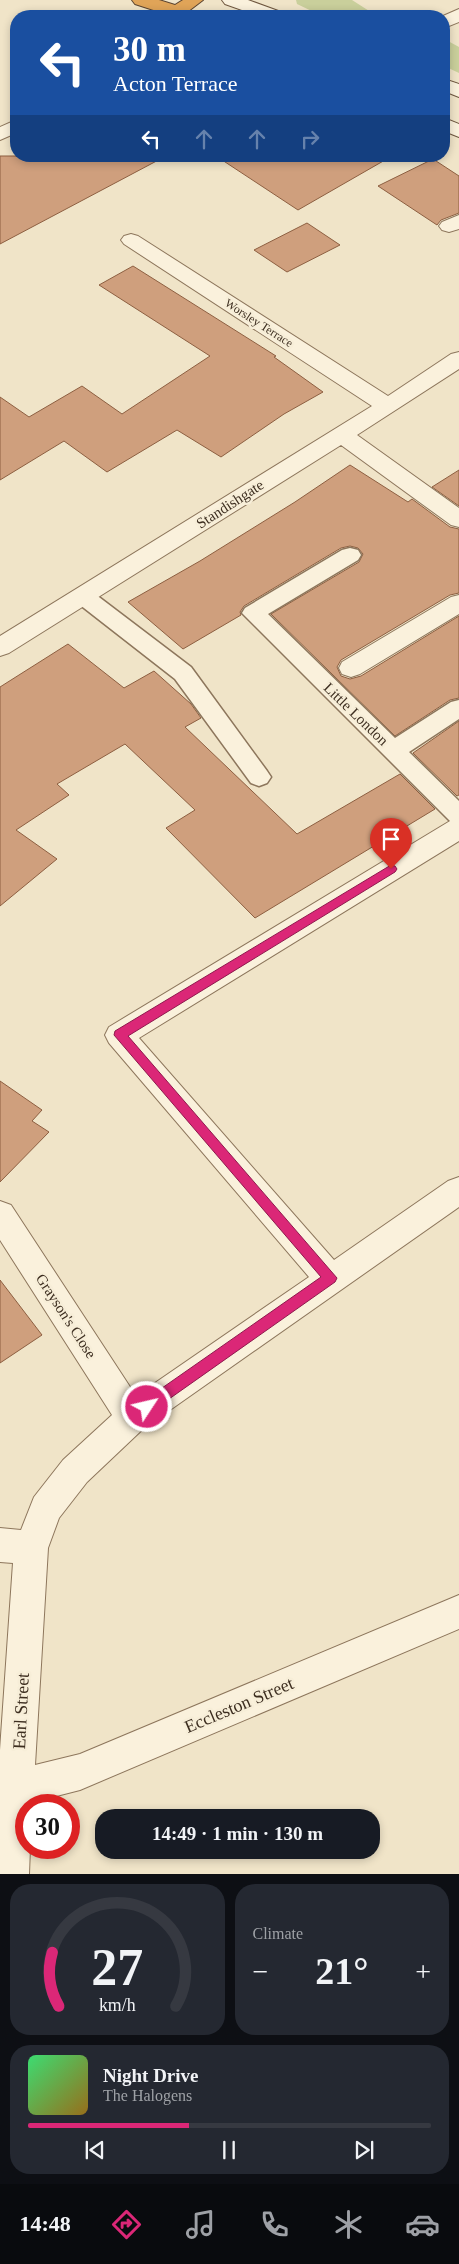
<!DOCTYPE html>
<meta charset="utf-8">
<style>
:root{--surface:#171b24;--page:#242831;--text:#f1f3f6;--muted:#9ea1a6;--line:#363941;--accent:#db2777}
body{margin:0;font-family:"Times New Roman",serif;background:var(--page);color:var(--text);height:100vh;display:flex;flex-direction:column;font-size:19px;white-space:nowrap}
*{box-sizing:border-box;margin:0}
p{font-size:16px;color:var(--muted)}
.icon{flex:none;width:28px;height:28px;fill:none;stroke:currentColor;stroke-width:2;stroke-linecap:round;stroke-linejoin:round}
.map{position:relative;height:1874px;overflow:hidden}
.details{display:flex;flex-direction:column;gap:10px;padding:10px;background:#0d0f14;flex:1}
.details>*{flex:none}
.top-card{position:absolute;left:10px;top:10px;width:440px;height:152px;border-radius:20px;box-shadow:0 2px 8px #0003;background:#1a4fa0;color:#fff;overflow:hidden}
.speed{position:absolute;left:15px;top:1794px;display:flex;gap:10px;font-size:25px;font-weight:700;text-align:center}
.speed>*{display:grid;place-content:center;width:65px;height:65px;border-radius:50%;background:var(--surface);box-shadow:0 2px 8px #0003;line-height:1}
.speed .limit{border:8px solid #d22;background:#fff;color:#111}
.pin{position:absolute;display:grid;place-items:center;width:42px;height:42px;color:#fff;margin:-51px -21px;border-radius:50% 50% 50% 0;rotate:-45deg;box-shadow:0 0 5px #0007}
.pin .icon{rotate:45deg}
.me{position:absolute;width:55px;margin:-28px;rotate:55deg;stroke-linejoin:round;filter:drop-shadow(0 0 4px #0008)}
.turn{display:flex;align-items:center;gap:18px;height:105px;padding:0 20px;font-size:22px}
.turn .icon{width:65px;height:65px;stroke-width:2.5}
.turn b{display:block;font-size:35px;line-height:42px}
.lanes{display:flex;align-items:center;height:48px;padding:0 20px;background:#0003;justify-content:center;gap:25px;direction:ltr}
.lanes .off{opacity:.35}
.big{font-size:38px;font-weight:700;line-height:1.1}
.details .card{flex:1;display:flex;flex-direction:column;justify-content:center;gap:8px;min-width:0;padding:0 18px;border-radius:20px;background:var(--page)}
.details .dial{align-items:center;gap:0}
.dial svg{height:130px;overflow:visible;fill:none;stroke:var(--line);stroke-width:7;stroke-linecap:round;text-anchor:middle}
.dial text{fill:var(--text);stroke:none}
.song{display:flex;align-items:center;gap:15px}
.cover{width:60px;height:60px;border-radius:8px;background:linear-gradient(135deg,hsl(140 70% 55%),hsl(40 70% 35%))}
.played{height:5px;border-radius:2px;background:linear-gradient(90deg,var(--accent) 40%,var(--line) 40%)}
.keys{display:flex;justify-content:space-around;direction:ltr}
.heat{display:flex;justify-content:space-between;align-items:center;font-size:28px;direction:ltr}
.details .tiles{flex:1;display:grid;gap:10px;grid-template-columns:1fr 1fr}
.card:last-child{grid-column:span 2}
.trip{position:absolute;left:95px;top:1809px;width:285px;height:50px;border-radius:20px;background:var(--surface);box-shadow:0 2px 8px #0003;font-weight:700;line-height:50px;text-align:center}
.tab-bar{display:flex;height:80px;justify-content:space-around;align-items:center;background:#090b0e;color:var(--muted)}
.tab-bar .icon{width:35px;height:35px}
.tab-bar .selected{color:var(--accent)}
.tab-bar b{font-size:22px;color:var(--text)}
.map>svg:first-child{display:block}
</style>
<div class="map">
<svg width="459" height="1874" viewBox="0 0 459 1874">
<rect width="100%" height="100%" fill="#f0e4c8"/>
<path fill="#c9cf9b" d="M296,0H352L377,16H322L297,4Z
M448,41L459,47V73L444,66V44Z"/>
<path fill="#cf9f7d" stroke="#8d5f41" d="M0,156H166L0,244Z
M216,156H392L298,210Z
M433,159L459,176V213L441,220L437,225L378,186Z
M307,223L340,245L287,272L254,250Z
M133,266L276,356L274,357L323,392L284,414L221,457L177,430L107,472L64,441L0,480V397L29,417L82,386L122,414L210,356L99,285Z
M350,465L408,502L412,499L450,527L459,529V593L450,595L341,660L337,667L341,676L350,679L361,676L459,616V698L450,700L395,736L271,614L359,562L363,554L358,548L350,546L341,548L244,606L240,612L241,615L183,649L128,602L200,561L295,502Z
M459,470V506L432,487Z
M68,644L124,688L154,671L191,704L201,718L185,727L297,834L400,774L435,809L255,918L166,828L195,810L125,744L57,784L69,795L16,830L57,859L0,906V687Z
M459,721V795L457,796L413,753Z
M0,1081L42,1110L32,1121L49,1132L0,1182Z
M0,1280L42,1335L0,1363Z"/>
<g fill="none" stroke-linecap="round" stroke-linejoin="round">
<defs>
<path id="lane" d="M350,548L358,550L361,555L358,560L268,614L395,738L451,702L459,700V719L409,752L459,801V825L451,822L242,613L245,608L342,550Z
M83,588L91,591L191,667L267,771L271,777L267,783L259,786L251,783L175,679L75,601L72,596L75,591Z"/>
<path id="street" d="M459,9V22L444,28L443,16Z
M16,120V133L0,140V127Z
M459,215V229L449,232L442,230L439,226L442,222Z
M131,234L138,236L388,396L451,354L459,352V369L357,435L459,508V527L451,525L341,445L9,653L0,656V636L372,406L124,244L121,240L124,236Z
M459,595V614L360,674L351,677L342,674L339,668L342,662L451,597Z
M459,818V841L139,1038L334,1260L448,1181L459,1177V1207L143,1429L87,1482L59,1518L48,1548L35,1765L80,1754L459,1595V1629L80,1790L33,1802V1805H26V1848H30L29,1874H0V1750L13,1563L0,1562V1528L21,1530L34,1497L63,1460L112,1415L0,1240V1201L11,1205L136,1396L309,1277L109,1043L105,1035L109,1027L450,821Z"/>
<path id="secondary" d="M222,0H248L281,12L284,16H259L225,4Z
M444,79L459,84V97L444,91Z
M444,118L459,124V137L444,131Z"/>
<path id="highway" d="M132,0H159L175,5L183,0H203L182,16H172L135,4Z"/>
</defs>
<use href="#lane" stroke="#8d765c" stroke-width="3"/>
<use href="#street" stroke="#8d765c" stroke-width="2"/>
<use href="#secondary" stroke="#6f573f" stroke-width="2"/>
<use href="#highway" stroke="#5b4430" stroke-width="2"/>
<use href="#lane" fill="#faf1dc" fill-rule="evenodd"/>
<use href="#street" fill="#faf1dc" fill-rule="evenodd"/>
<use href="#secondary" fill="#faf1dc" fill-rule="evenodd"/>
<use href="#highway" fill="#e0a458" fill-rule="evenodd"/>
</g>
<path fill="#db2777" stroke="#8e194d" d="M391,865L395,866L397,869L395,872L128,1036L337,1278L335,1282L152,1411L147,1413L142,1411L140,1407L142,1402L321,1277L114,1035L115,1031Z"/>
<g text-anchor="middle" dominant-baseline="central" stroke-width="5" stroke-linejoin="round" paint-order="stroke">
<g font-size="12" fill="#3d2e20" stroke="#f7eed8">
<text transform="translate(259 323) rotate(33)">Worsley Terrace</text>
</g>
<g font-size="15" fill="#3d2e20" stroke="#f7eed8">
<text transform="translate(230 504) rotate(-33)">Standishgate</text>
<text transform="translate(356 714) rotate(44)">Little London</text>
<text transform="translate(66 1316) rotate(57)">Grayson's Close</text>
</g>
<g font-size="18" fill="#3d2e20" stroke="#f7eed8">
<text transform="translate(239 1705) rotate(-23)">Eccleston Street</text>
<text transform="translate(21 1711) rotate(-87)">Earl Street</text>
</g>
</g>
</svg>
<div class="speed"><div class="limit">30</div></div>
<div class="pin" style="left:391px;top:869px;background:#d93025"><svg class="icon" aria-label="arrive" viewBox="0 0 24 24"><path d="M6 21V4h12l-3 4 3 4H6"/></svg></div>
<svg class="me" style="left:147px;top:1407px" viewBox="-20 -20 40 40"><circle r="17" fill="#db2777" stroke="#fff" stroke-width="3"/><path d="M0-11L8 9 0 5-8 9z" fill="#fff"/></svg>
<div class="trip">14:49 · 1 min · 130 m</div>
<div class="top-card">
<div class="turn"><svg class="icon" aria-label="left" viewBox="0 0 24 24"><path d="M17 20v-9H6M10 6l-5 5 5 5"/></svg><div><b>30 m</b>Acton Terrace</div></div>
<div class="lanes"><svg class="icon" aria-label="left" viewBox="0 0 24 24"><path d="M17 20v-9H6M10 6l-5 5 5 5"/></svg><svg class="icon off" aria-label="ahead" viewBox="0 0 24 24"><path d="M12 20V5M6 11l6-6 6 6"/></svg><svg class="icon off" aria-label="ahead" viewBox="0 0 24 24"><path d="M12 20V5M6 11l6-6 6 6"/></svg><svg class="icon off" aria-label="right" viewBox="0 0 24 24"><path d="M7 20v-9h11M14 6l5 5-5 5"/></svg></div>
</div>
</div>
<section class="details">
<div class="tiles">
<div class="card dial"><svg viewBox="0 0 100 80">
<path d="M14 69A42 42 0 1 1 86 69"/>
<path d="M14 69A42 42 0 0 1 10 36" stroke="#db2777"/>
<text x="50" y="56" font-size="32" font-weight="700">27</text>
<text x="50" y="72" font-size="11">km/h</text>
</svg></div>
<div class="card"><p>Climate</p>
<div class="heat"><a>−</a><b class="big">21°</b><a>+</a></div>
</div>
<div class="card">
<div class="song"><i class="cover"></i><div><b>Night Drive</b><p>The Halogens</p></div></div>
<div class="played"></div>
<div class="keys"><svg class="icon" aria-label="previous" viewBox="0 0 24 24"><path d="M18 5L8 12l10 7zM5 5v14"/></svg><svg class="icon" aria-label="pause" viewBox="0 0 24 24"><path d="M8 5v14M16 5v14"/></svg><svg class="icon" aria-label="next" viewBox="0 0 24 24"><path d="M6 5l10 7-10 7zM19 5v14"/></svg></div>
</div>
</div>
</section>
<nav class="tab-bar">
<b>14:48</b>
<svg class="icon selected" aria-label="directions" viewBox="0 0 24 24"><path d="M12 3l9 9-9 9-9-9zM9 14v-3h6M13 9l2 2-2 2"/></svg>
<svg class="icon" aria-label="music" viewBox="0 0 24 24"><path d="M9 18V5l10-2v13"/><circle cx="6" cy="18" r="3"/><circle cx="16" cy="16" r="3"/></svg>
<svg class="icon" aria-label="phone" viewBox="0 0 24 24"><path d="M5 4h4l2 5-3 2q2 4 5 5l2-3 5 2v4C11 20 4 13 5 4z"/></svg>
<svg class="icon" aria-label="climate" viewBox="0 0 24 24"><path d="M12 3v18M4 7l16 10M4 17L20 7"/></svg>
<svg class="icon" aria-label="car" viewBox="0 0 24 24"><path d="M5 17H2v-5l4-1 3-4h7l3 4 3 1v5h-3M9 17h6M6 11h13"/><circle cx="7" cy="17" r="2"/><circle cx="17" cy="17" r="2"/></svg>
</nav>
